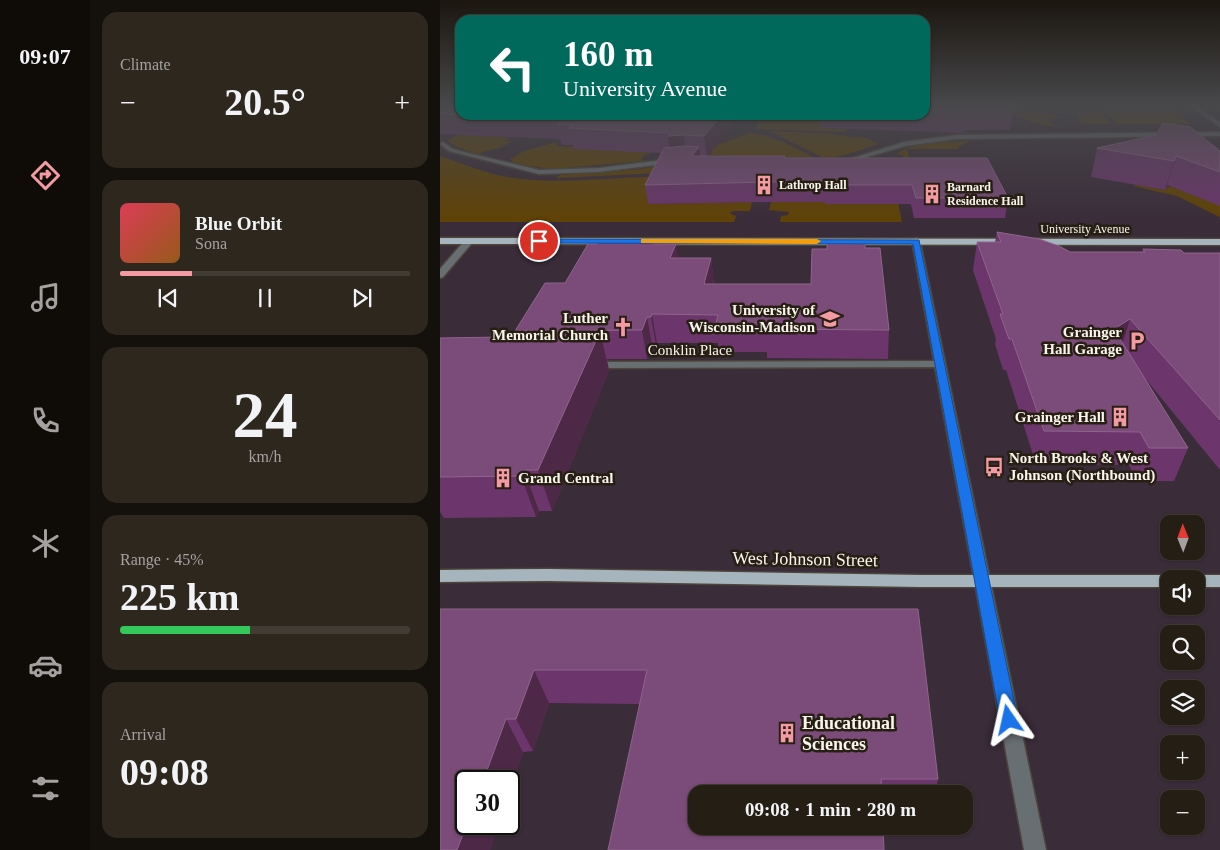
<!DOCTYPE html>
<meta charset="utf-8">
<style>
:root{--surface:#251e15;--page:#2d271e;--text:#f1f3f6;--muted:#a3a2a0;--line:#423c34;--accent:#f49aa3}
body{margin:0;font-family:"Times New Roman",serif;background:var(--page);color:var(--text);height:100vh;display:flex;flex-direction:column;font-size:19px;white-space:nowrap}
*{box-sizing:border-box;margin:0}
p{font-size:16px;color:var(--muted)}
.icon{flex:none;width:28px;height:28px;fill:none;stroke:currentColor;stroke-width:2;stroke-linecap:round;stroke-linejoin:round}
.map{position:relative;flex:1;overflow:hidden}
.panel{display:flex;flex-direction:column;gap:12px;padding:12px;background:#14100c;width:350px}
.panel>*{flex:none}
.hud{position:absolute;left:15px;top:15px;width:475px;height:105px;border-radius:15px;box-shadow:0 1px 4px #0004,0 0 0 1px var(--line);background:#00695c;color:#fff;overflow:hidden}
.needle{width:32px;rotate:359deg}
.controls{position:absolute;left:720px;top:515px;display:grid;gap:10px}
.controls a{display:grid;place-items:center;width:45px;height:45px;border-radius:10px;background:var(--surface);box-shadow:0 1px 4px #0004,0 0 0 1px var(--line);font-size:25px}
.speed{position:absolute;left:15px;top:770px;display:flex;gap:10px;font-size:25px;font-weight:700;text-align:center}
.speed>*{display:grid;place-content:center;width:65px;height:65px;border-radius:50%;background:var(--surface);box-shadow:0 1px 4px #0004,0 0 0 1px var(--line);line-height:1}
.speed .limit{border:2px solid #111;border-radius:8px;background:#fff;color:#111}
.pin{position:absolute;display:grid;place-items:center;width:42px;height:42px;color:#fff;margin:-21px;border:2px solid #fff;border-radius:50%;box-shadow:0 1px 5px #0007}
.me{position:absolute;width:55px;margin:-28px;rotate:349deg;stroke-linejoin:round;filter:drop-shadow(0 0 4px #0008)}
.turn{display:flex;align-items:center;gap:18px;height:105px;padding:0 25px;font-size:22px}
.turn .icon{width:65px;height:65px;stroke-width:2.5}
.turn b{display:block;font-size:35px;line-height:42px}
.big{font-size:38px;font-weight:600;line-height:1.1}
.panel .card{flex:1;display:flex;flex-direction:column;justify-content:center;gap:8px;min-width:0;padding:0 18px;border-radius:15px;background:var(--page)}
.panel .dial{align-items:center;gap:0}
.dial b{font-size:65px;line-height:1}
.song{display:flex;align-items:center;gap:15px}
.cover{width:60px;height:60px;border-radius:8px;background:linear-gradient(135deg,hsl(350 70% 55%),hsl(30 70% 35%))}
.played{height:5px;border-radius:2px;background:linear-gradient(90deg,var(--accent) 25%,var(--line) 25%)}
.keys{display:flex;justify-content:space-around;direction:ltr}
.heat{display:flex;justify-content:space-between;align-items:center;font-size:28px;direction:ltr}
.charge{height:8px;border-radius:4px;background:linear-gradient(90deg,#34c759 45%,var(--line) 0)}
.trip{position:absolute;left:248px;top:785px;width:285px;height:50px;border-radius:15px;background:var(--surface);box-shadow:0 1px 4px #0004,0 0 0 1px var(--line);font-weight:600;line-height:50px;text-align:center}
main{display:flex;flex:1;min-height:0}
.menu{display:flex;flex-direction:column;width:90px;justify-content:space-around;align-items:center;background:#0f0c08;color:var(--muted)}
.menu .icon{width:35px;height:35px}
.menu .selected{color:var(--accent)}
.menu b{font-size:22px;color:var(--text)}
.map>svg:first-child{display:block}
</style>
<main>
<nav class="menu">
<b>09:07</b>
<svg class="icon selected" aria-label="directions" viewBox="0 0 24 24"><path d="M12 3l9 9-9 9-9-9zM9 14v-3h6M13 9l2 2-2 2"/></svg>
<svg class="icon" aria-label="music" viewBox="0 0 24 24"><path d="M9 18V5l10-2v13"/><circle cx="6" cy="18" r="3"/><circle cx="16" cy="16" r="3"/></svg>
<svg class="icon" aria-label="phone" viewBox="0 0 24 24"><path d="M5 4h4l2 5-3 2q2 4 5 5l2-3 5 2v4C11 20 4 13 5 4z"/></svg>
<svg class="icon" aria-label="climate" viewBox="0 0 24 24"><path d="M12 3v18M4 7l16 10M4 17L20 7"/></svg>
<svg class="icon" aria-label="car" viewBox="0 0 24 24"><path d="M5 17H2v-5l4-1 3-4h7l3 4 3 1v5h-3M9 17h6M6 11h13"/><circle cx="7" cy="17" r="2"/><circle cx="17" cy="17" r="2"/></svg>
<svg class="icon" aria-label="filters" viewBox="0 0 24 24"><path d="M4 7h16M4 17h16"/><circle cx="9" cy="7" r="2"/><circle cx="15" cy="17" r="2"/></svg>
</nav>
<section class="panel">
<div class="card"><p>Climate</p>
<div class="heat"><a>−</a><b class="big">20.5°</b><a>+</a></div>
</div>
<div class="card">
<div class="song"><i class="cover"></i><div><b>Blue Orbit</b><p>Sona</p></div></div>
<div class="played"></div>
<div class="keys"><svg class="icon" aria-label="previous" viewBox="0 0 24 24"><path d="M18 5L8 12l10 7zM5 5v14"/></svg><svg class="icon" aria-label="pause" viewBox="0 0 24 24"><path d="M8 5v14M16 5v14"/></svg><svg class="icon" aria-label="next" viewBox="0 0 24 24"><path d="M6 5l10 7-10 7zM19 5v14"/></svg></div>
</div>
<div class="card dial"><b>24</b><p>km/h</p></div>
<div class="card"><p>Range · 45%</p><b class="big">225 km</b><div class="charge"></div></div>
<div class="card"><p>Arrival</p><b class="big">09:08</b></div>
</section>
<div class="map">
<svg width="780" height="850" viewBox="0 0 780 850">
<rect width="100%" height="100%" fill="#31281c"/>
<path fill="#3a2c39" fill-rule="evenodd" d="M0,104L20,115H485V104H780V850H0ZM729,524H756V551H729ZM729,579H756V606H729ZM729,634H756V661H729ZM729,689H756V716H729ZM729,744H756V771H729ZM26,781H69V824H26ZM256,794H524V826H256ZM729,799H756V826H729Z"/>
<path fill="#604205" d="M560,104H571L578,113H612L621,118L609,119L614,126L627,127C602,127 580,120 560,104Z
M668,104H725L731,108H673Z
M694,110H733L751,124H677L665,112Z
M637,113H661L672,124H643L637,118L639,116Z
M323,115H387L381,128L406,129L405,132L317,129L319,116Z
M333,131L394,134V135L407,136L408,137L426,138L438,144C420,150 401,159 382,157L331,132Z
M20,133L69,138L65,141H72L60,148L41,152L42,154L40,155L17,147L7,141Z
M309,133C334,135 353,147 375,158L269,155L277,145Z
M530,141L519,146L518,149H467L471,163L464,160L463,155L456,154C476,141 506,142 530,141Z
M116,142L117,146L211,152L201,158L203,161L112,169L75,164L70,159L84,151Z
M0,156C24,164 49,175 74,178C123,185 173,176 221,177L209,204L312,202L310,211H294L289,213L296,216L294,222H0Z
M225,165L221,173L115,178L121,175L202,169Z
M697,185L725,190L727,187H733L780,203V217L737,196L693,186Z
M456,191L462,222H340L341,216L348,215L349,212L329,210L331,202H386Z"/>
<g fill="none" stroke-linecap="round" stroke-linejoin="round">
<defs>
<path id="minor" d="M780,132V136L516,139L465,146L403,164L400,162L464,142L516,135Z
M3,142L13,149L32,154L99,170L159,168L231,159L234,161L231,163L159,172L99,174L9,151L0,144Z
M476,238L480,241L606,850H584L495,367L152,368L146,365L152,362L494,361L472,241Z"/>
<path id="tertiary" d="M747,104H753L780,122V127Z
M29,238L32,239V243L3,277L0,278V269L26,239Z"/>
<path id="primary" d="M0,238L780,239V245L0,244Z
M108,569L481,575H729L736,579H729V587H481L108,581L0,582V570Z
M756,575H780V587H756V579H749Z"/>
</defs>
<use href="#minor" stroke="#4d4539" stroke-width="3"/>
<use href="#tertiary" stroke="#4d4539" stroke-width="3"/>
<use href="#primary" stroke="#4d4539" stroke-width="3"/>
<use href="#minor" fill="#686f73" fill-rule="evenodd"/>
<use href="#tertiary" fill="#686f73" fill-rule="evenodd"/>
<use href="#primary" fill="#a6b5bd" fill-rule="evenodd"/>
</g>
<path fill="#6c366d" d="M0,104L300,115L268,156H345V158L568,198L565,218H474L471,204H385V202H331L208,204L205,185L222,153L133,149V145H122L120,139L0,134Z
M485,104L574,109L570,130H524V133L381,128V115H485Z
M657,148L780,151V206L727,185L725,190L651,177Z
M557,232L630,252H702L703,249L744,253H780V470L704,377L748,448L734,481H697L689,465L596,464L566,370H563L555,344L556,339L533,270L537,242H555Z
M213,242V244L238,258H271L274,284H371L425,248L449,330L448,359L327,358V352H279L278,343H217L216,345H212L207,359H167L169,370L112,511H99L96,517L4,518L0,512V338L63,337L75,332V331L125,283L157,244Z
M0,609H478L498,779L495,794H256L199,704L109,703L93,751L83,752L50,850H0Z"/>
<path fill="#4e2847" d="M282,115H300L267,158L264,136Z
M244,135L246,156L231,158L228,136Z
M259,147L261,165L252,156Z
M736,156L727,185L725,190L734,161Z
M236,244L240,271L230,258Z
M271,258L274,285L264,284Z
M212,314L217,343L216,345L211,317Z
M207,317L212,345L207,359L202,330Z
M690,319L681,349L674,329Z
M160,332L169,370L112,511L98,470Z
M84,470L99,511L96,517L81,476Z
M94,670L109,703L93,751L76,719Z
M66,719L83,752L69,795V781H43Z
M27,824H59L50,850H17Z"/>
<path fill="#7b4b7a" stroke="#8f658c" d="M0,104H20V115L0,114Z
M485,104H570L574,109H525L526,112L485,110Z
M23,115H282L264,136L244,135L228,136L230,133L129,128L133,125L117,124L124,119Z
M723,123L750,127L780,151V172L736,156L734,161L657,148L716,135Z
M244,146L259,147L252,156H345L344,158H547L568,198H476L472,185H385L386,182H330L205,185L224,148Z
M557,232L599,239L619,246L630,252H705L703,249L741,250L744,253H780V420L690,319L674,329L748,448H709L700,432L604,431L572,339H569L560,314H563L537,242H561Z
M165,240H207L213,242L212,244H236L230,258H271L264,284H371L372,249H387V244H425V248H440L449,330L325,329L326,323H276L278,315L212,314L211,317H207L202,330L75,331L105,283H125L148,244H157Z
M66,332H160L98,470H84L81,476L0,477V338L63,337Z
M0,609H478L498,779H441L442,794H256V826H443L444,850H168L207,670H94L76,719H66L43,781H26V824H27L17,850H0Z"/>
<linearGradient id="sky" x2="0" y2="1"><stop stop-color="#1b160f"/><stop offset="0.47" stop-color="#48484b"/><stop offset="1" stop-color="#48484b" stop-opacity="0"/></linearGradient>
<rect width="780" height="223" fill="url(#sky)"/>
<path fill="#1a73e8" stroke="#114b97" d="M96,239L479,240L578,720L575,725L569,728L563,725L560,720L473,244L99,243L95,241Z"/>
<path fill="#f59e0b" d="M201,239H377L381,241L377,244L204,243H201Z"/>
<defs>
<symbol id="building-bare" viewBox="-9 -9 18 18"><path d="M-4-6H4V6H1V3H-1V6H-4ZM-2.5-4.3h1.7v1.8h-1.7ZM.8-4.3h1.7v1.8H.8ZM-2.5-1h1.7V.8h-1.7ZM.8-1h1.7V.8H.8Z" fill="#f49aa3" stroke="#271f13" stroke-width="2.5" paint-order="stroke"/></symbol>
<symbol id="university-bare" viewBox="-9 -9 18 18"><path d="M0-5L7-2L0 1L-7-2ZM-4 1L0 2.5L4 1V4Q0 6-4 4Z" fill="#f49aa3" stroke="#271f13" stroke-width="2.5" paint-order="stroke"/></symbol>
<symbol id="church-bare" viewBox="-9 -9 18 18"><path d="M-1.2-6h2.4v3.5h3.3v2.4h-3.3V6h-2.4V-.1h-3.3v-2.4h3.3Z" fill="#f49aa3" stroke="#271f13" stroke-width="2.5" paint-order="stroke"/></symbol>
<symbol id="parking-bare" viewBox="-9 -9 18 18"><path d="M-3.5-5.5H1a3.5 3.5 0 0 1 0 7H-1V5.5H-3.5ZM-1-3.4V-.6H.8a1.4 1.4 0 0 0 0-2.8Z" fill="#f49aa3" stroke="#271f13" stroke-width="2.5" paint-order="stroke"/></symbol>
<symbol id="bus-bare" viewBox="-9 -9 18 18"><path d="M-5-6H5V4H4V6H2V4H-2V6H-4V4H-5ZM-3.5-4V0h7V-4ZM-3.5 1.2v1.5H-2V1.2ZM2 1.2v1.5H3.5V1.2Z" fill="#f49aa3" stroke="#271f13" stroke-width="2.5" paint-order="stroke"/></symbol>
</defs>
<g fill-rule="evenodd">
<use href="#building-bare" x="310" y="171" width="28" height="28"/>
<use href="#building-bare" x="478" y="180" width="28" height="28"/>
<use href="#university-bare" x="376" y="305" width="28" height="28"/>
<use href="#church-bare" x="169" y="313" width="28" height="28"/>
<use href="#parking-bare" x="683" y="327" width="28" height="28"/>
<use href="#building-bare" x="666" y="403" width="28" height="28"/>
<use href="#bus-bare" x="540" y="453" width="28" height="28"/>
<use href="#building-bare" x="49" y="464" width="28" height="28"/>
<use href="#building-bare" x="333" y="719" width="28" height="28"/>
</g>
<g text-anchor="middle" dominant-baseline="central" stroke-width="5" stroke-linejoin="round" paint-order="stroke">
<g font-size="12" font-weight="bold" fill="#f9f4ec" stroke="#271f13" text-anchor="start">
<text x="339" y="185">Lathrop Hall</text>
<text x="507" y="187">Barnard<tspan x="507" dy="14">Residence Hall</tspan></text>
</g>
<g font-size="12" fill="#f9f4ec" stroke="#271f13">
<text x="645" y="229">University Avenue</text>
</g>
<g font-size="15" font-weight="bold" fill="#f9f4ec" stroke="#271f13" text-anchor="end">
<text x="375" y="310">University of<tspan x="375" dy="17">Wisconsin-Madison</tspan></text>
<text x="168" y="318">Luther<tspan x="168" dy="17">Memorial Church</tspan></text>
<text x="682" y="332">Grainger<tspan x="682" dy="17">Hall Garage</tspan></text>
<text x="665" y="417">Grainger Hall</text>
<text x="569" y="458" text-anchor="start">North Brooks &amp; West<tspan x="569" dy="17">Johnson (Northbound)</tspan></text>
<text x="78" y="478" text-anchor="start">Grand Central</text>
</g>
<g font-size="15" fill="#f9f4ec" stroke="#271f13">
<text x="250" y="350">Conklin Place</text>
</g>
<g font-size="18" fill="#f9f4ec" stroke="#271f13">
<text transform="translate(365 559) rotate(1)">West Johnson Street</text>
</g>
<g font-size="18" font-weight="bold" fill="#f9f4ec" stroke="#271f13" text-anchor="start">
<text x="362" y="723">Educational<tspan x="362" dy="21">Sciences</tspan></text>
</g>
</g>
</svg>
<div class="controls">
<a><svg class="needle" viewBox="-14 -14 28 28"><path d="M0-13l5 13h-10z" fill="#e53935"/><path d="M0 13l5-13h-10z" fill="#a3a2a0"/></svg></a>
<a><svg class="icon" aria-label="sound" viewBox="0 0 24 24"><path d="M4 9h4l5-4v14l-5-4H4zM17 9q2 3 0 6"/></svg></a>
<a><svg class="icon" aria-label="search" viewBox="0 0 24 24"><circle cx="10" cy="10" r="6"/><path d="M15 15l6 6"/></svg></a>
<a><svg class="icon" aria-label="layers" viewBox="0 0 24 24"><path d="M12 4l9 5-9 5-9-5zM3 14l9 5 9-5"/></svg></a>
<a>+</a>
<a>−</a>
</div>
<div class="speed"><div class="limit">30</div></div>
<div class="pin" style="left:99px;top:241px;background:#d93025"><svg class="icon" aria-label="arrive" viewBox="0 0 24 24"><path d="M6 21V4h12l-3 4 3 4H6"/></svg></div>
<svg class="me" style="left:569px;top:720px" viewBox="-20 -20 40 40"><path d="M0-17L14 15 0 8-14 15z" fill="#1a73e8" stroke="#fff" stroke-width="4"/></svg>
<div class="trip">09:08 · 1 min · 280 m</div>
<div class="hud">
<div class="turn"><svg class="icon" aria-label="left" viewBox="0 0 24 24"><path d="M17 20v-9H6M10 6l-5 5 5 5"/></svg><div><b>160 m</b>University Avenue</div></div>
</div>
</div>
</main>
